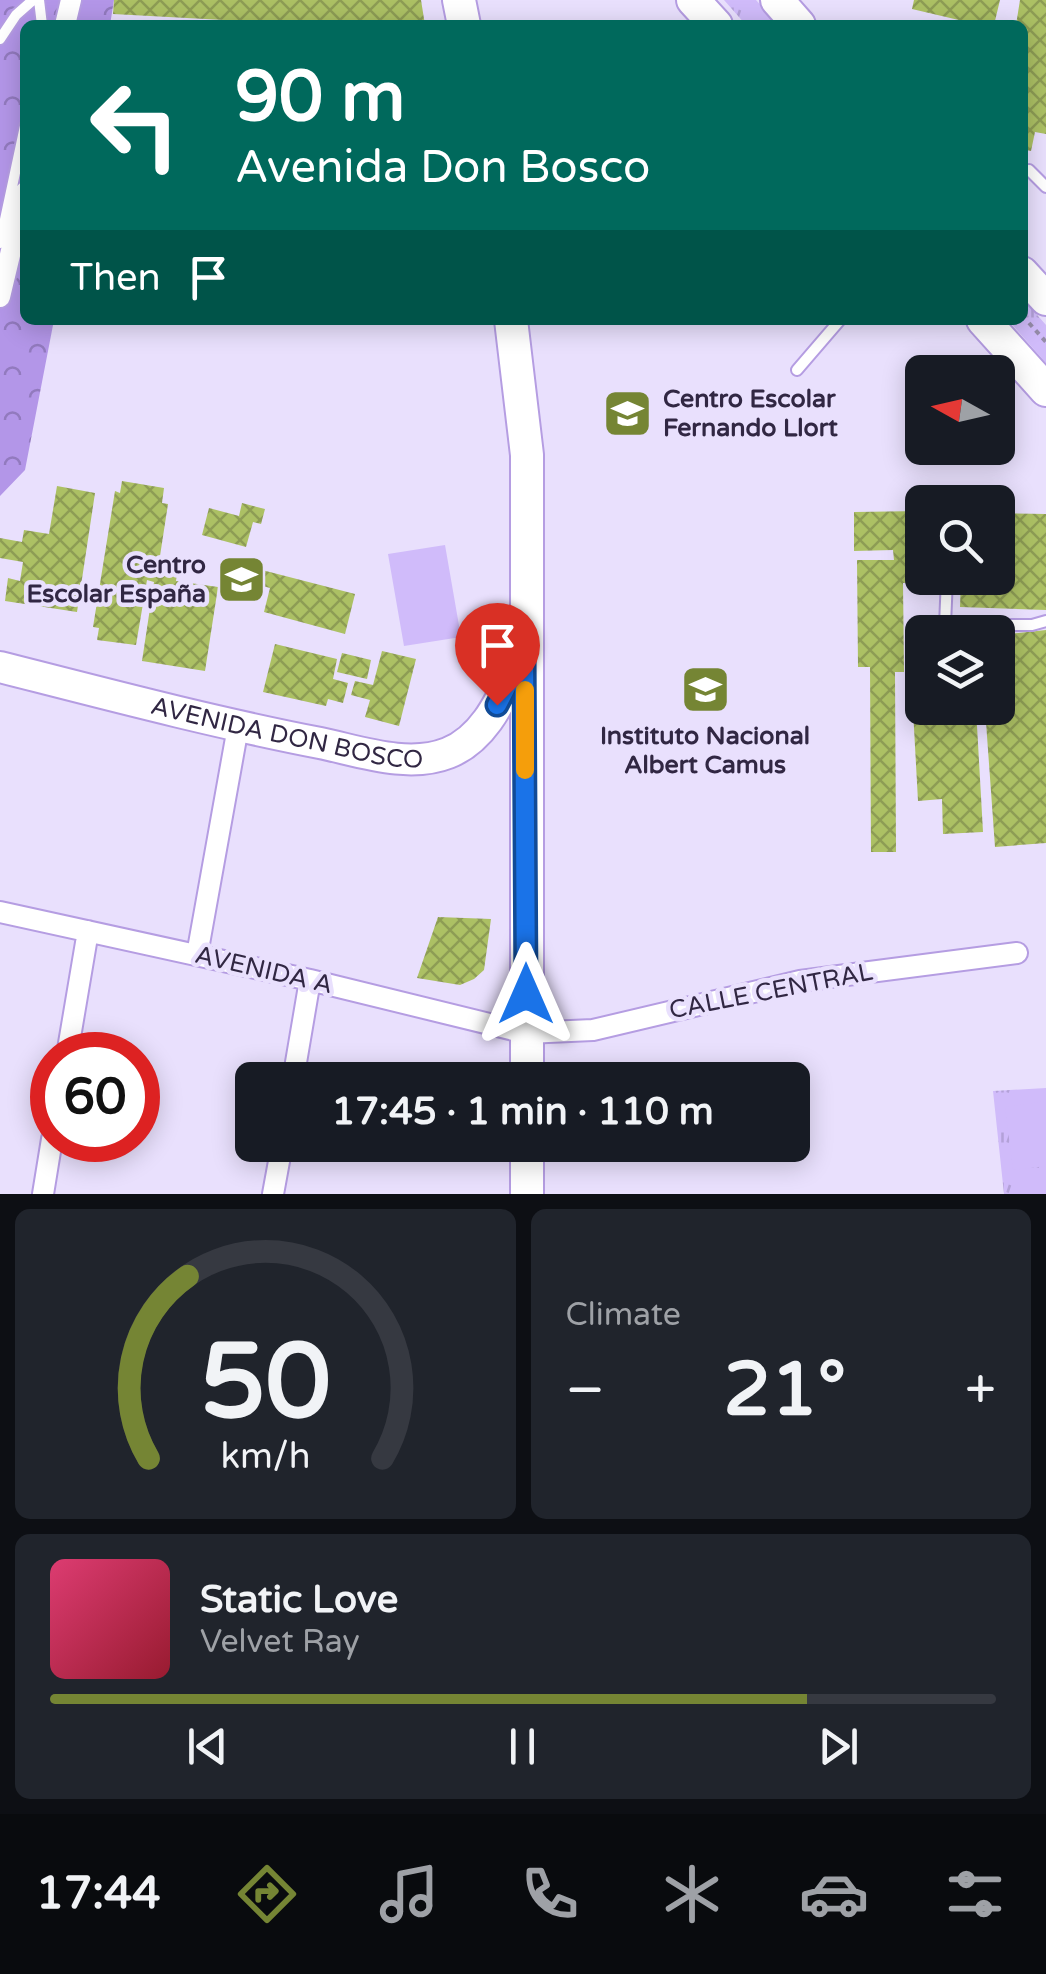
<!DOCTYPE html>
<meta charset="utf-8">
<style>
:root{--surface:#171b24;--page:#20242c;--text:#f1f3f6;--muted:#9ea1a6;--line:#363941;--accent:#758534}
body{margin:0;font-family:"Varela Round",sans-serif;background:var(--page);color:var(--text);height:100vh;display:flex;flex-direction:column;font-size:38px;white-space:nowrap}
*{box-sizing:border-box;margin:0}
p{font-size:32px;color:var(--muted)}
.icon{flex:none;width:55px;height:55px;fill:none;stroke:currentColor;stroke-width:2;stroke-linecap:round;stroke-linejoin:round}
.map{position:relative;height:1194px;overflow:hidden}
.panel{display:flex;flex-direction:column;gap:15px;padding:15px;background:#0d0f14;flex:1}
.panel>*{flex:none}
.guide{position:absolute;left:20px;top:20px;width:1008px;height:305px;border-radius:15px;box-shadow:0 5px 25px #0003;background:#00695c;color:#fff;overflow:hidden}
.needle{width:65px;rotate:278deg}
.fabs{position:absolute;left:905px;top:355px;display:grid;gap:20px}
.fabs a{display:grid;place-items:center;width:110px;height:110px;border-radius:15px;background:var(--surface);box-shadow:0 5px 25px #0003;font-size:50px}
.speed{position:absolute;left:30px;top:1032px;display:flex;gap:20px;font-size:50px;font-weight:700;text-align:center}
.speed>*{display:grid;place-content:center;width:130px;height:130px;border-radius:50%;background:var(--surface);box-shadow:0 5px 25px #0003;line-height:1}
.speed .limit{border:15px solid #d22;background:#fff;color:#111}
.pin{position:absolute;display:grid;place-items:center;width:85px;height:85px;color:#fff;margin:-102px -42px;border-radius:50% 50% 50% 0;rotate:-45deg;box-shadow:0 0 10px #0007}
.pin .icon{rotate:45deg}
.me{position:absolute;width:110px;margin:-55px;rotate:0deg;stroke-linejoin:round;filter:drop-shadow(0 0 8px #0008)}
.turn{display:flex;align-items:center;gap:35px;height:210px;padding:0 50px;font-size:45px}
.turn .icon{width:130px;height:130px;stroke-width:2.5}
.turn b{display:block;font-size:70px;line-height:85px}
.then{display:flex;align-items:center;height:95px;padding:0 50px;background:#0003;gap:20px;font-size:38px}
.big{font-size:75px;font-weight:700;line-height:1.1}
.panel .widget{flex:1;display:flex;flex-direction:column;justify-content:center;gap:15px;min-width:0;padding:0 35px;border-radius:15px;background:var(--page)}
.panel .dial{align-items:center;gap:0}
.dial svg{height:260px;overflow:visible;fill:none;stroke:var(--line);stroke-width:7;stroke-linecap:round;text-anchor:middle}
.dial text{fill:var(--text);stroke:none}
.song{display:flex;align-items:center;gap:30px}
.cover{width:120px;height:120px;border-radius:15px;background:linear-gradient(135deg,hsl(340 70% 55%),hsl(350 70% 35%))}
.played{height:10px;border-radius:5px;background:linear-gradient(90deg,var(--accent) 80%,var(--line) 80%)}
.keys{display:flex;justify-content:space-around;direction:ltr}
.heat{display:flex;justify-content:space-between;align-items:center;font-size:55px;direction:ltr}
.panel .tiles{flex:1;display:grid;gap:15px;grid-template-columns:1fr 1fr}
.widget:last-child{grid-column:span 2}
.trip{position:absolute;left:235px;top:1062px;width:575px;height:100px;border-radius:15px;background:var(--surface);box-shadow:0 5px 25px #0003;font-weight:700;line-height:100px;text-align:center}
.tabs{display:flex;height:160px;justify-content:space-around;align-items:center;background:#090b0e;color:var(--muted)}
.tabs .icon{width:70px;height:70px}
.tabs .active{color:var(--accent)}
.tabs b{font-size:45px;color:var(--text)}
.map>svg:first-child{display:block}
</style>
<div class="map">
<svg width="1046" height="1194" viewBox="0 0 1046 1194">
<defs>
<pattern id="grass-tufts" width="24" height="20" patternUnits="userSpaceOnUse" patternTransform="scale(2.5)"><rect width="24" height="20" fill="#d0bbfa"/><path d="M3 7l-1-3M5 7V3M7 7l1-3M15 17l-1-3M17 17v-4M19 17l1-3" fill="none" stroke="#b3a1d8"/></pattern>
<pattern id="forest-crowns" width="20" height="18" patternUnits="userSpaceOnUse" patternTransform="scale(2.5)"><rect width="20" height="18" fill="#b396e8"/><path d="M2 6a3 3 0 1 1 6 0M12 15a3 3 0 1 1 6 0" fill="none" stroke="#927abe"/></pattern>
<pattern id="building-cross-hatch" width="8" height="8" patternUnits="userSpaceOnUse" patternTransform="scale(2.5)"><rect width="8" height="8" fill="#acc064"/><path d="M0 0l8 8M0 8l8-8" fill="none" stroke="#8d9c54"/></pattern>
</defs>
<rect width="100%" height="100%" fill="#e9e0fd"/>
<path fill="url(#grass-tufts)" d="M724,0H756L778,25H746Z
M1023,299L1046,325V363L1008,320H1022Z
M1046,1088V1194H1004L993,1091Z"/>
<path fill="url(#forest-crowns)" d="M0,0H114L110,25H25V320H54L25,470L0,496Z"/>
<path fill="#d0bbfa" d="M445,545L461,637L404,646L388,554Z
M1046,1101V1166L1013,1170L1005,1107Z"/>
<path fill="url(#building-cross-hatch)" d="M114,0H421L425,25H315L113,14Z
M914,0H1000L994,25H980L912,9Z
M1020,0H1046V134L1035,132L1031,151L1022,149V25H1016Z
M122,481L164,488L162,503L168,504L160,556L179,559L176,581L218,587L205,671L142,661L154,582L147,580L136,645L97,640L99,628L93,627L115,491L120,493Z
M57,486L95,493L77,612L5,601L8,578L20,581L23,562L0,558V538L22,542L24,530L49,534Z
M242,503L265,509L261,524L253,522L246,547L202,535L209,508L239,516Z
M922,511V551L911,552V562H921V582L903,583L904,672H895L896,852H871L870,667H858L857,560H894L893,550L854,551V512Z
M998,513L1046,514V610L960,607L961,578H998Z
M262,570L355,594L345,634L264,612L270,588L259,585Z
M1046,630V843L995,847L985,708H998V635Z
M275,644L337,659L333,679L348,683L343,703L328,699L326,706L263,692Z
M382,651L416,659L399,726L365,717L370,700L351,695L355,681L373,685Z
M342,653L371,660L367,679L337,672Z
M911,673H922V708H976L983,832L943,834L942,799L918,801Z
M438,917L491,919L484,970L474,979L460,985L417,978Z"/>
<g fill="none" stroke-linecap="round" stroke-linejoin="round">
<defs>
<path id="lane" d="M39,0L42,25
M0,39L16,15L33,0
M1029,170L1046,187
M0,243L25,126
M797,370L840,320
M947,578L945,625H1032L1046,621"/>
<path id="street" d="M65,25L71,0
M0,297L25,192
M0,912L310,980L526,1033L593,1030L800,981L1017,953
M197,955L238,727
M67,1055L88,931
M293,1080L310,980
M43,1194L52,1139
M273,1194L282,1145"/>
<g id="secondary">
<path id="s1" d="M0,667C106,694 212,722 320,743C359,751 408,769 448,753C489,737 505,689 524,653"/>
</g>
<path id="primary" d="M459,0L464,25
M693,0L716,25
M777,0L799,25
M1022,273L1046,299
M511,320L527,455V1080
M983,320L1046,390
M527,1145V1194"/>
</defs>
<use href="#lane" stroke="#b59de2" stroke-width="14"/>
<use href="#street" stroke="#b59de2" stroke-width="24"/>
<use href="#secondary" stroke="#b59de2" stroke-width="34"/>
<use href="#primary" stroke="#b59de2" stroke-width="36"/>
<path stroke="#958ba8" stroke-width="4" stroke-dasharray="5 5" stroke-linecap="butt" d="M1022,151L1023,149
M1029,323L1046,342"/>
<use href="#lane" stroke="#fff" stroke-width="10"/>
<use href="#street" stroke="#fff" stroke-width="20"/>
<use href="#secondary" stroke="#fff" stroke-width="30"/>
<use href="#primary" stroke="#fff" stroke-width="32"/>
</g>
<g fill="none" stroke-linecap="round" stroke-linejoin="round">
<defs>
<path id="route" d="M497,705L524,652L526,994"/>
</defs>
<use href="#route" stroke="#114b97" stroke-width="25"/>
<use href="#route" stroke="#1a73e8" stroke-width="18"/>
<path stroke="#f59e0b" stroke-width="18" d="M525,690V770"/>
</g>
<defs>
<symbol id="school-square" viewBox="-11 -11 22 22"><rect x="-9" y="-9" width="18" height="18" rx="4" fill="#758534" stroke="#e9e0fd"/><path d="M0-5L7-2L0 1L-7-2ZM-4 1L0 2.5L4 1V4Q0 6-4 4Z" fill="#fff"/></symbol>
</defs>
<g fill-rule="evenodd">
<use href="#school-square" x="600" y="386" width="55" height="55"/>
<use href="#school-square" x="214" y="552" width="55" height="55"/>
<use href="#school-square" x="678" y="662" width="55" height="55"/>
</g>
<g text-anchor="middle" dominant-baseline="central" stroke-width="9" stroke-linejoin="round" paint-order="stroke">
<g font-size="25" font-weight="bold" fill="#312743" stroke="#e9e0fd" text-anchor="start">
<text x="663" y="399">Centro Escolar<tspan x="663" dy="29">Fernando Llort</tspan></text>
<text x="206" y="565" text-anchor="end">Centro<tspan x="206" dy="29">Escolar España</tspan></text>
<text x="705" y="736" text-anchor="middle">Instituto Nacional<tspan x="705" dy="29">Albert Camus</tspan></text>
</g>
<g font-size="25" fill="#312743" stroke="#e9e0fd">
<text stroke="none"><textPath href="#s1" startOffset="295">AVENIDA DON BOSCO</textPath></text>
<text transform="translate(264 970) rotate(13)">AVENIDA A</text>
<text transform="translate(771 991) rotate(-11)">CALLE CENTRAL</text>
</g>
</g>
</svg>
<div class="fabs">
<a><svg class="needle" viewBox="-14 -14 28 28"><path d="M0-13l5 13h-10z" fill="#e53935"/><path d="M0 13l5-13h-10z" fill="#9ea1a6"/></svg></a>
<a><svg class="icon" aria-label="search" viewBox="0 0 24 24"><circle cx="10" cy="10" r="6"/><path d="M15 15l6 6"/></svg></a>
<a><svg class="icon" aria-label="layers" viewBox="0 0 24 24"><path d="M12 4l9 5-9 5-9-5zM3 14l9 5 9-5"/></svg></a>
</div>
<div class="speed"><div class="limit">60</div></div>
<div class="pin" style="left:497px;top:705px;background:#d93025"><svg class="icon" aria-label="arrive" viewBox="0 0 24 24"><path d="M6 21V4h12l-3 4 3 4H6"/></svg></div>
<svg class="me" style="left:526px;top:994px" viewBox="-20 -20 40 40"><path d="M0-17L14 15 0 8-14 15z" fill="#1a73e8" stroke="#fff" stroke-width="4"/></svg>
<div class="trip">17:45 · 1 min · 110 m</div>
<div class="guide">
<div class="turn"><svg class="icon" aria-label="left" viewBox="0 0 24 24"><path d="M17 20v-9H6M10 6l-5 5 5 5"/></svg><div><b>90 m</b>Avenida Don Bosco</div></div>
<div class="then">Then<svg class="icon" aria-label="arrive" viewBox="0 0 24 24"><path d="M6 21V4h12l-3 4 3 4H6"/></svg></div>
</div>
</div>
<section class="panel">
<div class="tiles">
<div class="widget dial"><svg viewBox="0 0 100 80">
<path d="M14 69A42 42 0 1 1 86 69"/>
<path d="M14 69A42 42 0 0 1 26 13" stroke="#758534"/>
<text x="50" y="56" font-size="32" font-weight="700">50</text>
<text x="50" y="72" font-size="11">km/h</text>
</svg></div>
<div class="widget"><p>Climate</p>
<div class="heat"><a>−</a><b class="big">21°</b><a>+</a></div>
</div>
<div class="widget">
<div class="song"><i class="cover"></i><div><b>Static Love</b><p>Velvet Ray</p></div></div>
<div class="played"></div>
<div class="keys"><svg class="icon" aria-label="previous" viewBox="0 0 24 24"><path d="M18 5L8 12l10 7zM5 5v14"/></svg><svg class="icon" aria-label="pause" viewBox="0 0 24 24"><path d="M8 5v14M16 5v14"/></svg><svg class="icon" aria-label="next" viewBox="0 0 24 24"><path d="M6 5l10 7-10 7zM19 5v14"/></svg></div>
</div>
</div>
</section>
<nav class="tabs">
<b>17:44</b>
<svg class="icon active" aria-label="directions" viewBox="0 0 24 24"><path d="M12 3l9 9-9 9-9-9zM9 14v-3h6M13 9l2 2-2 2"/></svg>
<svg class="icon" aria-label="music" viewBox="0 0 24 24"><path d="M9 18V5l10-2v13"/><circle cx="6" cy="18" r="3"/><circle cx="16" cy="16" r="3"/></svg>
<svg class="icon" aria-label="phone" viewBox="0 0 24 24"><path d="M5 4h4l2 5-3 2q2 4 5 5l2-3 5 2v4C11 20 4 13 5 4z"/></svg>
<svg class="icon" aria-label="climate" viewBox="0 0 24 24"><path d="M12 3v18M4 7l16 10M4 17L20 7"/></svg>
<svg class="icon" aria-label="car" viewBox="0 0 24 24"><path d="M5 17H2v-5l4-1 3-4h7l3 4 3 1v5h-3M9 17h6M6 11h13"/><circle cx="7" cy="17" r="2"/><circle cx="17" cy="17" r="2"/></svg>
<svg class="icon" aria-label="filters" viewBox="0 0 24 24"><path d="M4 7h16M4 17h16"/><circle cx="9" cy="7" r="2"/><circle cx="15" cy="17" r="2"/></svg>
</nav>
